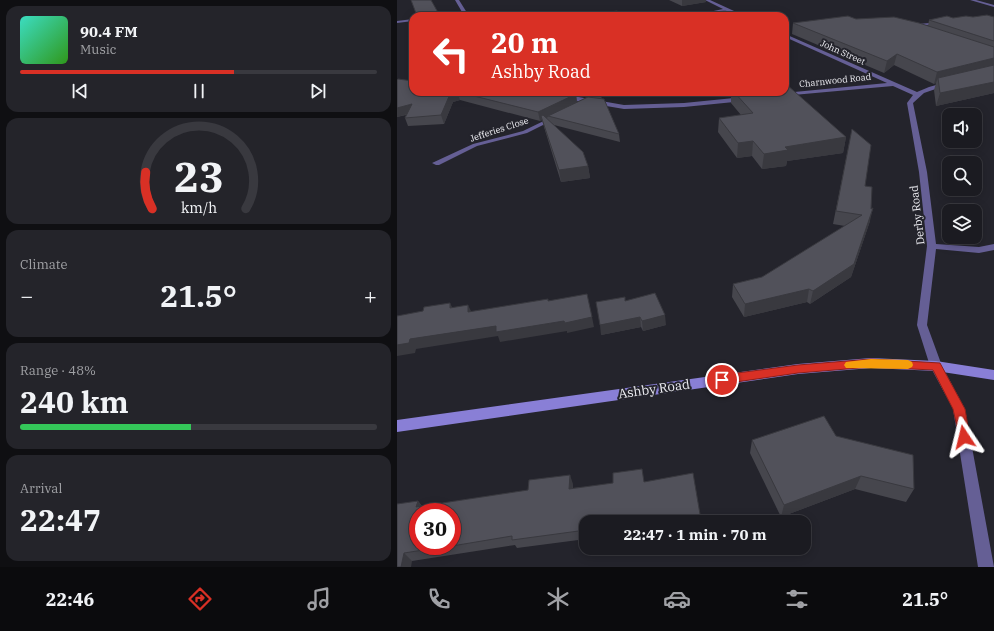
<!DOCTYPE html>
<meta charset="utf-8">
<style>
:root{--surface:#1b1b21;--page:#24242a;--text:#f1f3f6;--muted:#a0a1a5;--line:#39393f;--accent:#d93025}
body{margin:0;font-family:"IBM Plex Serif",serif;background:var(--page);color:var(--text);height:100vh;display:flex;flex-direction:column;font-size:15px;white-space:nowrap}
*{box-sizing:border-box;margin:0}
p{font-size:13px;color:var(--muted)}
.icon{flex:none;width:22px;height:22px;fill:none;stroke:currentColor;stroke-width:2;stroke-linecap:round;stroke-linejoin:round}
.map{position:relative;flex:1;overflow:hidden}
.side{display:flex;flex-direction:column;gap:6px;padding:6px;background:#0f0f12;width:397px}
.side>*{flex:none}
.guide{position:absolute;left:12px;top:12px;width:380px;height:84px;border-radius:12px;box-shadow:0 2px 10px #0003,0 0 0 1px var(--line);background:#d93025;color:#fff;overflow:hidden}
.controls{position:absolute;left:545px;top:108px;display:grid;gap:8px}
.controls a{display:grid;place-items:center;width:40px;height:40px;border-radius:8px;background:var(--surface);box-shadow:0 2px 10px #0003,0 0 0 1px var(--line);font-size:20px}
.speed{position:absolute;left:12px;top:503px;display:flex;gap:8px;font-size:20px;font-weight:700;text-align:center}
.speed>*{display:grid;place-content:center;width:52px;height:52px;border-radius:50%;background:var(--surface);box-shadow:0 2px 10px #0003,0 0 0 1px var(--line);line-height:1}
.speed .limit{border:6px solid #d22;background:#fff;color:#111}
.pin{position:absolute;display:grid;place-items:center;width:34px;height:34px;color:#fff;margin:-17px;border:2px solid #fff;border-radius:50%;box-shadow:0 1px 4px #0007}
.me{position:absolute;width:44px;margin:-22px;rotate:350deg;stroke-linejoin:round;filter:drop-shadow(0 0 3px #0008)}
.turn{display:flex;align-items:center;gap:14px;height:84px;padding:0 16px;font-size:18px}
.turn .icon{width:52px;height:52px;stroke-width:2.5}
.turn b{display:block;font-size:28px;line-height:34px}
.big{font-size:30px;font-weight:700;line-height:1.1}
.side .tile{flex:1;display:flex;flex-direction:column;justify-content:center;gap:6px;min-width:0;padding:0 14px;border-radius:12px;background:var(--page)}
.side .dial{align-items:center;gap:0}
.dial svg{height:104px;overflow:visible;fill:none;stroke:var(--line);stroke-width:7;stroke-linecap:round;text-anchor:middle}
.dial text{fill:var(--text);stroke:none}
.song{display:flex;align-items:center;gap:12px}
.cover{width:48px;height:48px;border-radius:6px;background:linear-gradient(135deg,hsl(170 70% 55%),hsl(110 70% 35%))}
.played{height:4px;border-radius:2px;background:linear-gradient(90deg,var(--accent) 60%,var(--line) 60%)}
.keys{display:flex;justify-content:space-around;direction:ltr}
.heat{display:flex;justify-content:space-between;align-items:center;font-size:22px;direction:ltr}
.charge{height:6px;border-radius:3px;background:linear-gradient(90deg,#34c759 48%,var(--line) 0)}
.trip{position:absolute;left:182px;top:515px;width:232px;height:40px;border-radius:12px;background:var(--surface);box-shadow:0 2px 10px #0003,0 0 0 1px var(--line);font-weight:700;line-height:40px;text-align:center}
.tab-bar{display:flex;height:64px;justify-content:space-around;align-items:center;background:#0b0b0d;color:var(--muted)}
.tab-bar .icon{width:28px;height:28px}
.tab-bar .selected{color:var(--accent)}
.tab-bar b{font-size:18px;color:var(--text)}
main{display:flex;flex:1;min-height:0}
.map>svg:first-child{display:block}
</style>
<main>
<section class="side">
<div class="tile">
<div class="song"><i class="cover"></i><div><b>90.4 FM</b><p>Music</p></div></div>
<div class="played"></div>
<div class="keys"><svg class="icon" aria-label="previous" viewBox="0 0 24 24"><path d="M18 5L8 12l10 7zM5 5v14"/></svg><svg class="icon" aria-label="pause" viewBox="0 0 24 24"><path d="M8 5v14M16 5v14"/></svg><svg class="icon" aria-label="next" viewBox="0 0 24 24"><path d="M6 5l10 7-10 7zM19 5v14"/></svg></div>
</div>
<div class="tile dial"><svg viewBox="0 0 100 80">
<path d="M14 69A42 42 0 1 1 86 69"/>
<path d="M14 69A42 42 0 0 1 9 41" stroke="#d93025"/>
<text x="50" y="56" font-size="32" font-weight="700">23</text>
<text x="50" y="72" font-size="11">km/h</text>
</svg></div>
<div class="tile"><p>Climate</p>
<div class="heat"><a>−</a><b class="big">21.5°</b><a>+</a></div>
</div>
<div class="tile"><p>Range · 48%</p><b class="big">240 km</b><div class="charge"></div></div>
<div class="tile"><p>Arrival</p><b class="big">22:47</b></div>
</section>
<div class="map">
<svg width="597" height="567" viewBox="0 0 597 567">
<rect width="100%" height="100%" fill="#24242c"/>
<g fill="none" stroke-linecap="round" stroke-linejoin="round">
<path fill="#655f95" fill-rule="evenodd" d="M58,0H62L72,16H68L67,14L42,16L65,12Z
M308,0H313L348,16C341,16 337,12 330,11C322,9 303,16 293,16L326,9Z
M573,0H579L597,5V7Z
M16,19V21L0,23V21Z
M545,22L547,24L511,26L509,25Z
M388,34L520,92L532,87L550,82L553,84L527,93L516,103L530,172L539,244L582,247L597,244V250L582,253L539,249L530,325L545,366L568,409L597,567H581L556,409L533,366L520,325L530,246L522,172L510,103L516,95L496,86L385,96L384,95L387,93L490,83L388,37Z
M144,92H153L227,105L287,103L347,97L350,99L347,101L287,107L227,109L156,97Z
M155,117L160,118L130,133L80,146L42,165H39L35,163L76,144L126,131Z"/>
<path fill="#897fd6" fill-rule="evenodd" d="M474,358L539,361L597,370V380L539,371L474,368L401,374L0,432V420L401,364Z"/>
</g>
<path fill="#46464d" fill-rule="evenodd" d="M272,0H309V2L285,6Z
M597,17V93L539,106L537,90L539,83L537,84L497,65L487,73L395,34L396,23L459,19L531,26L532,20L556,18Z
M0,80L16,92H292L263,95L262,97L204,96L205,99L222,134L223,142L157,125L191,166L193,178L164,182L147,127L145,120L143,121L63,100L56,102L47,124L11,126L8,118L9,115L0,117ZM179,95L190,97L180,102Z
M324,92H388L449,137L446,153L390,161L389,166L365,169L355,156L340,158L321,132L322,118L344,115L334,103V96H328Z
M455,129L468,186L473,221L454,277L413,304L410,302L347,317L335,297L336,284L365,277L448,226L436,224Z
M228,301L269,325L246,331L244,327L204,335Z
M439,436L517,489L509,502L458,489L384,517L353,453L355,440Z
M247,482L304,520V522H189V539L120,548L118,545L15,561L0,567L21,501L25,506L176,484V488ZM55,512V546H21Z"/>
<path fill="#39393f" d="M285,0H309V2L285,6Z
M500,54L497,65L487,73L490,61Z
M597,58V69L541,78L539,83L537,84L540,72Z
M597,82V93L539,106L543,93Z
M25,92H48L28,100Z
M60,92L63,100L56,102L47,124L44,115L53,94Z
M262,92H292L263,95L262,97Z
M328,92H334V96H328Z
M179,94L180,103L151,116V117L146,120L144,116L145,120L143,121L141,112Z
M15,104L18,112L0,117V108Z
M449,137L446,153L390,161L389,166L365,169L367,154L388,147Z
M356,141L355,156L340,158L341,143Z
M191,166L193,178L164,182L162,170Z
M476,208L473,221L454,277L413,304L416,291Z
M412,289L410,302L347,317L348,304Z
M53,303L58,313L53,308Z
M71,305L76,315L71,312Z
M268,315L269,325L246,331L245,321Z
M195,317L197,327L170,333V331L103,342L101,336L19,349L18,353L0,356V345L13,339L99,326L167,321Z
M243,317L244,327L204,335L203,325Z
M173,475L176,484L175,498L172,489Z
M464,476L458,489L384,517L387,505Z
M21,501L28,510L19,507Z
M7,553L15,561L14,567H4Z"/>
<path fill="#51515a" stroke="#39393f" d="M14,0H34L43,16H20Z
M220,11L228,16H184Z
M114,12L119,16H111Z
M590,15L597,17V41L532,20L550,16L556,18L569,16L576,17Z
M451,16L459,19L497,17L522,23L597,47V58L540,72L500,54L490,61L396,23Z
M597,65V82L543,93L541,78Z
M1,79L16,81V92H25L29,96L44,92H60L53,94L44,115L8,118L15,104L0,108V80Z
M388,84H389L449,137L388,147L391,150L367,154L356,141L341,143L322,118L356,113L337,92H388Z
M61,92H165L179,94L141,112Z
M191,97L207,99L222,134L151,116Z
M146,115L186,152L191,166L162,170L144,116Z
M455,129L474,145L468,186L475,187L474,209L476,208L457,264L416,291L412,289L348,304L336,284L365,277L465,215L439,211Z
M258,293L268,315L245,321L243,317L203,325L199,302L228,297V301Z
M190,294L195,317L168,323L167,321L99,332V326L13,339L12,343L0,345V316L26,311L27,307L53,303V308L71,305V312L151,299V301Z
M427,416L439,436L516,455L517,489L464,476L387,505L355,440Z
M245,469L247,482L296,473L304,520L291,522H189V530L115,540V536L55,546V512H21V546H52L7,553L4,567H0V504L21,501L19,507L131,490L132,480L173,475L172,489L216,483V473Z"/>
<path fill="#d93025" stroke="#8d1f18" d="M474,359L543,363L568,409L573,437L571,441L567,443L563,441L556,409L536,370L474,367L401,373L325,384L321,383L320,380L321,377L325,375L401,365Z"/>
<path fill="#f59e0b" d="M474,359L511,360L515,362L516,365L515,367L511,369L449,368L447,365L449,362Z"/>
<g text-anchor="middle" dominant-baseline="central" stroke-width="4" stroke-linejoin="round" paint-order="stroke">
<g font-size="9" fill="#efeff4" stroke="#24242c">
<text transform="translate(446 52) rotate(24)">John Street</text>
<text transform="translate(438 80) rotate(-6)">Charnwood Road</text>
<text transform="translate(102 129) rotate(-18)">Jefferies Close</text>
</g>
<g font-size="11" fill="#efeff4" stroke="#24242c">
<text transform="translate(520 215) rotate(-97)">Derby Road</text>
</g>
<g font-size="13" fill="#efeff4" stroke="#24242c">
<text transform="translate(257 389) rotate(-8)">Ashby Road</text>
</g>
</g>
</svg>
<div class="controls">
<a><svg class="icon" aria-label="sound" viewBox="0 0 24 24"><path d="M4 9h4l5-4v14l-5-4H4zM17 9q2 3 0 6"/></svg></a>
<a><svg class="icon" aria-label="search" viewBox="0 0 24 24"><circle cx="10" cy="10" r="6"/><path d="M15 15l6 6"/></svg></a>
<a><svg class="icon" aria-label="layers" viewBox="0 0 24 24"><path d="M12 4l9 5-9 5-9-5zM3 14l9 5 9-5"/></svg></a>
</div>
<div class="speed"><div class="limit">30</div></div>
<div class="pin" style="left:325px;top:380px;background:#d93025"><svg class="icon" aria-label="arrive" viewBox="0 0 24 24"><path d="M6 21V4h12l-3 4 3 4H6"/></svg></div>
<svg class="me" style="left:567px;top:437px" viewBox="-20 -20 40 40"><path d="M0-17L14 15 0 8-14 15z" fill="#d93025" stroke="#fff" stroke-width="4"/></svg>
<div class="trip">22:47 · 1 min · 70 m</div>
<div class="guide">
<div class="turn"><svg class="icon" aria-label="left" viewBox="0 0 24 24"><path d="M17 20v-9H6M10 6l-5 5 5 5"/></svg><div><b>20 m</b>Ashby Road</div></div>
</div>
</div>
</main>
<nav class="tab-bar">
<b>22:46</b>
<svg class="icon selected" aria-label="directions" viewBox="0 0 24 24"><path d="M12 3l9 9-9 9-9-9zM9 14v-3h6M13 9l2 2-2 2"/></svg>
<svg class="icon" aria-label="music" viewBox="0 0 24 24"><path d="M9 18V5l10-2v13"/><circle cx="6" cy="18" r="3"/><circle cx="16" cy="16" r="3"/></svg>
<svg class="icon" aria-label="phone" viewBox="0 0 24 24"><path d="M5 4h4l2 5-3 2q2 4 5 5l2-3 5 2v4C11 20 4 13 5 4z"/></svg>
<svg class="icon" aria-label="climate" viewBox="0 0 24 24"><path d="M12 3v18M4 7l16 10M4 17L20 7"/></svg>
<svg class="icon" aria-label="car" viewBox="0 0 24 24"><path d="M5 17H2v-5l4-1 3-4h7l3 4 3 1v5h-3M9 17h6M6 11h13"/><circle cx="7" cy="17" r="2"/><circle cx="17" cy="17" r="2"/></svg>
<svg class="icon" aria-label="filters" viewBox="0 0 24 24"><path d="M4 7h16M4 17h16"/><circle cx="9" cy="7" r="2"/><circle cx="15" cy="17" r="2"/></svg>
<b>21.5°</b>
</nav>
